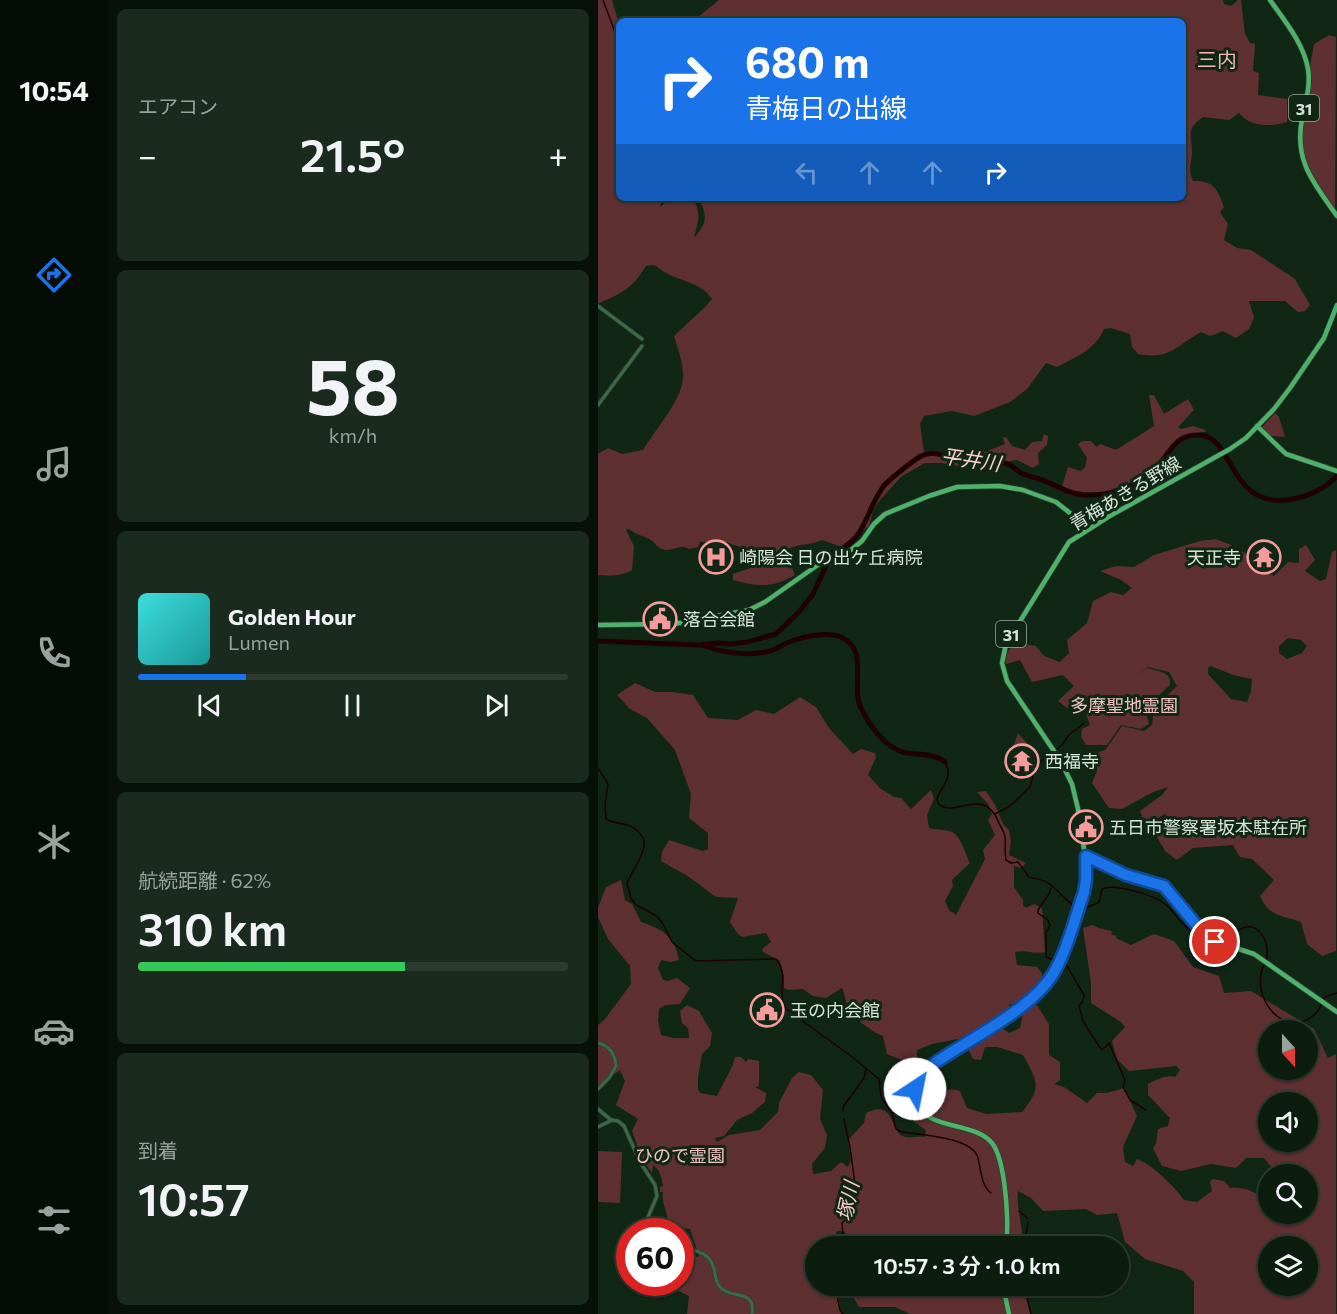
<!DOCTYPE html>
<html lang="ja">
<meta charset="utf-8">
<style>
:root{--surface:#0c1d10;--page:#1a2a1e;--text:#f1f3f6;--muted:#9aa29f;--line:#2c3b30;--accent:#1a73e8}
body{margin:0;font-family:Commissioner,"Noto Sans JP",sans-serif;background:var(--page);color:var(--text);height:100vh;display:flex;flex-direction:column;font-size:22px;white-space:nowrap}
*{box-sizing:border-box;margin:0}
p{font-size:20px;color:var(--muted)}
.icon{flex:none;width:33px;height:33px;fill:none;stroke:currentColor;stroke-width:2;stroke-linecap:round;stroke-linejoin:round}
.map{position:relative;flex:1;overflow:hidden}
.sheet{display:flex;flex-direction:column;gap:9px;padding:9px;background:#071009;width:490px}
.sheet>*{flex:none}
.top-card{position:absolute;left:18px;top:18px;width:570px;height:183px;border-radius:9px;box-shadow:0 2px 4px #0004,0 0 0 2px var(--line);background:#1a73e8;color:#fff;overflow:hidden}
.needle{width:39px;rotate:159deg}
.fabs{position:absolute;left:660px;top:1020px;display:grid;gap:12px}
.fabs a{display:grid;place-items:center;width:60px;height:60px;border-radius:50%;background:var(--surface);box-shadow:0 2px 4px #0004,0 0 0 2px var(--line);font-size:30px}
.speed{position:absolute;left:18px;top:1218px;display:flex;gap:12px;font-size:30px;font-weight:700;text-align:center}
.speed>*{display:grid;place-content:center;width:78px;height:78px;border-radius:50%;background:var(--surface);box-shadow:0 2px 4px #0004,0 0 0 2px var(--line);line-height:1}
.speed .limit{border:9px solid #d22;background:#fff;color:#111}
.pin{position:absolute;display:grid;place-items:center;width:51px;height:51px;color:#fff;margin:-26px;border:3px solid #fff;border-radius:50%;box-shadow:0 2px 6px #0007}
.me{position:absolute;width:66px;margin:-33px;rotate:34deg;stroke-linejoin:round;filter:drop-shadow(0 0 4px #0008)}
.turn{display:flex;align-items:center;gap:21px;height:126px;padding:0 30px;font-size:27px}
.turn .icon{width:78px;height:78px;stroke-width:2.5}
.turn b{display:block;font-size:42px;line-height:51px}
.lanes{display:flex;align-items:center;height:57px;padding:0 30px;background:#0003;justify-content:center;gap:30px;direction:ltr}
.lanes .off{opacity:.35}
.big{font-size:45px;font-weight:600;line-height:1.1}
.sheet .tile{flex:1;display:flex;flex-direction:column;justify-content:center;gap:9px;min-width:0;padding:0 21px;border-radius:9px;background:var(--page)}
.sheet .dial{align-items:center;gap:0}
.dial b{font-size:78px;line-height:1}
.song{display:flex;align-items:center;gap:18px}
.cover{width:72px;height:72px;border-radius:9px;background:linear-gradient(135deg,hsl(180 70% 55%),hsl(180 70% 35%))}
.played{height:6px;border-radius:3px;background:linear-gradient(90deg,var(--accent) 25%,var(--line) 25%)}
.keys{display:flex;justify-content:space-around;direction:ltr}
.heat{display:flex;justify-content:space-between;align-items:center;font-size:33px;direction:ltr}
.charge{height:9px;border-radius:4px;background:linear-gradient(90deg,#34c759 62%,var(--line) 0)}
.trip{position:absolute;left:207px;top:1236px;width:324px;height:60px;border-radius:30px;background:var(--surface);box-shadow:0 2px 4px #0004,0 0 0 2px var(--line);font-weight:600;line-height:60px;text-align:center}
main{display:flex;flex:1;min-height:0}
.tabs{display:flex;flex-direction:column;width:108px;justify-content:space-around;align-items:center;background:#050c06;color:var(--muted)}
.tabs .icon{width:42px;height:42px}
.tabs .active{color:var(--accent)}
.tabs b{font-size:27px;color:var(--text)}
.map>svg:first-child{display:block}
</style>
<main>
<nav class="tabs">
<b>10:54</b>
<svg class="icon active" aria-label="directions" viewBox="0 0 24 24"><path d="M12 3l9 9-9 9-9-9zM9 14v-3h6M13 9l2 2-2 2"/></svg>
<svg class="icon" aria-label="music" viewBox="0 0 24 24"><path d="M9 18V5l10-2v13"/><circle cx="6" cy="18" r="3"/><circle cx="16" cy="16" r="3"/></svg>
<svg class="icon" aria-label="phone" viewBox="0 0 24 24"><path d="M5 4h4l2 5-3 2q2 4 5 5l2-3 5 2v4C11 20 4 13 5 4z"/></svg>
<svg class="icon" aria-label="climate" viewBox="0 0 24 24"><path d="M12 3v18M4 7l16 10M4 17L20 7"/></svg>
<svg class="icon" aria-label="car" viewBox="0 0 24 24"><path d="M5 17H2v-5l4-1 3-4h7l3 4 3 1v5h-3M9 17h6M6 11h13"/><circle cx="7" cy="17" r="2"/><circle cx="17" cy="17" r="2"/></svg>
<svg class="icon" aria-label="filters" viewBox="0 0 24 24"><path d="M4 7h16M4 17h16"/><circle cx="9" cy="7" r="2"/><circle cx="15" cy="17" r="2"/></svg>
</nav>
<section class="sheet">
<div class="tile"><p>エアコン</p>
<div class="heat"><a>−</a><b class="big">21.5°</b><a>+</a></div>
</div>
<div class="tile dial"><b>58</b><p>km/h</p></div>
<div class="tile">
<div class="song"><i class="cover"></i><div><b>Golden Hour</b><p>Lumen</p></div></div>
<div class="played"></div>
<div class="keys"><svg class="icon" aria-label="previous" viewBox="0 0 24 24"><path d="M18 5L8 12l10 7zM5 5v14"/></svg><svg class="icon" aria-label="pause" viewBox="0 0 24 24"><path d="M8 5v14M16 5v14"/></svg><svg class="icon" aria-label="next" viewBox="0 0 24 24"><path d="M6 5l10 7-10 7zM19 5v14"/></svg></div>
</div>
<div class="tile"><p>航続距離 · 62%</p><b class="big">310 km</b><div class="charge"></div></div>
<div class="tile"><p>到着</p><b class="big">10:57</b></div>
</section>
<div class="map">
<svg width="739" height="1314" viewBox="0 0 739 1314">
<rect width="100%" height="100%" fill="#102716"/>
<path fill="#5e3032" fill-rule="evenodd" d="M0,0H14L21,24V198H64L62,207L73,198H95C104,216 100,220 96,238C110,222 109,216 101,198H585V21H95L121,0H625L626,4L633,6L640,0H643L647,34L652,43L657,44L655,71L661,73L660,95L689,99V122C673,127 652,127 641,113L631,120L605,117C587,129 594,135 594,152C594,165 589,167 595,181C616,181 619,188 626,207L622,212L630,224L626,240L639,248L653,250L697,279L712,305L707,311L700,312L687,301H651L656,317L651,329L638,338L625,331L612,336L603,332C578,346 572,360 540,354L534,347L532,334L513,328L506,329C497,350 478,357 459,367L448,363L429,389L412,402L376,416L354,411L326,416L322,424L326,452H342L363,458L360,466L344,463H327L304,476L281,501L275,510L271,526L244,547L224,540C212,546 198,543 187,551L197,575C176,588 159,587 135,580V574L167,563L163,548H145L125,541L102,542L100,547L91,549C82,544 77,550 69,550C61,550 58,544 53,540C45,535 40,536 31,529L28,530L36,546L34,570C25,576 11,576 0,575V454L10,448L24,454L45,450C57,430 83,401 85,379C86,365 80,349 76,336L106,308L114,299C104,283 82,281 68,273C64,271 60,267 56,265L48,266C33,290 25,292 0,304Z
M731,35L738,37L737,210L714,174L706,154L703,138L714,81L712,66L716,44Z
M551,395H556L566,414L590,399L596,410L580,427L583,429L595,426L608,430L607,432L589,434L573,445L555,468L542,479L507,492L481,493L464,486L470,467L483,471L487,467L489,458L480,444L484,441H493L499,447L502,444L518,450L556,426Z
M677,413L681,417L687,437L672,436L664,427Z
M446,434L450,436L449,445L440,453L441,464L435,468L419,460L406,462L374,459V457L407,444L405,438L408,437L414,446L427,450L434,442L444,441Z
M617,539L631,544L647,553L654,564L676,576L690,562L701,563V549L708,545L717,560L707,571L722,581L728,579L734,552L738,550V951L724,956L709,944L703,922C684,915 671,917 662,896L676,880L654,859L642,857L635,845L595,848L579,860L567,851L559,837L573,822L567,814L553,822L545,819L542,811L564,795L570,787L555,792L524,809L511,808L494,783L499,771V753L508,749L524,726L546,731L554,725L556,708L579,686L571,672L550,667L531,680L549,668C560,671 574,672 572,685L547,708L551,724L543,729L523,725L509,745H488L483,737L484,729L492,725L488,714L492,712V706L490,709L476,703L469,708L460,701L476,686L465,675L434,682L422,660L408,664L406,657C416,641 420,643 438,646L446,656L462,662L471,653L469,640L489,623L495,601L513,592L525,595L534,588L523,580L502,571L518,566L536,567L556,555L602,541ZM690,638L703,640L709,646L704,653L689,659L681,653V646ZM613,666L635,675L654,679L653,691L649,702L633,699L610,674V668Z
M37,683L57,692H74L95,695L110,718L140,720L158,710L176,714L202,697L218,707L231,728L255,754L263,749L277,753L278,757L270,775L283,789L296,797L303,798L313,809L333,790L336,799L329,815L331,828C338,830 344,829 351,831C363,833 367,854 372,863L354,880L355,886L347,901L351,910L358,915L387,859L385,850L397,835L390,820L394,814L390,804L379,792L388,791L397,805L405,824L411,830L413,842L411,855L428,863L423,868L416,866V887L425,900V905L428,908L436,904L444,908L447,952C436,955 427,949 417,952L419,965L439,967L444,973V981L423,1001L411,1005V1010L406,1015L405,1029L411,1033L422,1028L426,1009L439,1005L451,1024V1055L462,1062V1080L456,1084L466,1087L489,1103L499,1093H509L526,1088L539,1116L525,1147L527,1162L535,1166L539,1159C555,1165 576,1186 586,1200L599,1202L614,1191L612,1181L615,1179L626,1181L632,1188C647,1187 654,1190 665,1199L670,1198V1214H710V1174H677L678,1173L666,1158H648L638,1168L613,1164L583,1171L564,1166L555,1148L558,1144L560,1129L570,1126L572,1118L550,1095V1084C558,1080 568,1074 577,1077L582,1070L578,1066L531,1071L519,1059L514,1041L527,1027L523,1022L493,1003V983L485,928L495,925L500,928L514,931L513,934L518,936V938L533,945L556,934L576,941L595,967L621,976L626,993L653,991L716,1029L730,1058L738,1054V1314H596V1282L585,1271L547,1259L527,1242L519,1213L499,1215L488,1209L445,1211L433,1198L420,1191C418,1210 426,1228 424,1246H250V1238L246,1231H239L237,1236L233,1238V1246H218V1286H239L243,1314H89L91,1296L72,1287L73,1283L82,1282L83,1264L101,1256L92,1229L70,1225C71,1213 63,1205 65,1192H62V1187L65,1186C64,1178 62,1170 55,1165L54,1173L44,1159L34,1131L40,1119L18,1105L27,1081L22,1070L0,1086V1025L7,1019L33,984L32,966L10,939L0,917V908L8,887L23,880L27,900L34,904L43,922C64,929 77,936 81,960L73,962L63,960L60,968L65,980L70,981L79,978L92,988L82,1004L67,1005L61,1009L60,1021L63,1035L76,1038H91L90,1028L84,1023L82,1011L89,1005L101,1011L114,1033L112,1046L104,1054L100,1077V1089L102,1093L119,1096C125,1082 134,1071 137,1057H143L148,1062L150,1059L161,1061V1086L157,1087L168,1093L167,1102L154,1113L139,1120L126,1136L117,1138L119,1142L131,1135L162,1130L180,1112L181,1103L194,1078L201,1072L213,1075L225,1090L222,1119L229,1135L227,1148L214,1164L215,1174L233,1171L243,1162L250,1167L253,1160L250,1140L266,1123L268,1113C298,1098 291,1133 307,1137C312,1138 321,1136 327,1137L328,1130C319,1124 309,1119 310,1106L325,1095C341,1100 343,1085 362,1091L369,1108L388,1114L424,1112C445,1086 439,1082 425,1055L399,1047H387L383,1060L375,1059L365,1038L334,1044L319,1050V1061L313,1064L289,1054L285,1036C271,1030 258,1020 250,1007C247,1001 247,993 244,988L228,998L215,996L205,989L191,990L186,988V976L181,960L165,952L164,949L173,942L168,933L144,937L139,933L132,922L140,898L118,897L91,877L63,861L64,852L71,840L105,851L110,849V833L91,818L93,794L77,750L49,718L32,709L19,695ZM670,1030H710V1070H670ZM670,1102H710V1142H670ZM670,1246H710V1286H670Z
M420,733L440,756L434,764L413,754Z
M0,1151L24,1152L22,1203L0,1202Z
M253,1286H423L430,1302L432,1314H312L297,1307H261L254,1295Z"/>
<g fill="none" stroke-linecap="round" stroke-linejoin="round">
<path stroke="#1f0003" stroke-width="1.5" d="M5,0L21,43
M347,762C359,782 332,795 341,804C356,819 386,784 401,823C403,827 406,832 407,836C408,844 406,852 408,860L413,863L420,862L431,877C438,879 448,880 453,885C470,899 477,917 501,902L504,889C516,883 556,895 567,904C580,915 586,931 603,935
M0,768L10,784L7,804L8,819C19,825 27,822 36,828C60,844 34,866 29,884L33,898L38,905L59,916L65,924L74,942L98,961L178,959C192,975 178,992 188,1009L253,1056L281,1079L283,1097L294,1113L298,1129L304,1132C322,1135 375,1137 380,1158C383,1170 383,1185 393,1193
M397,814L412,806L432,787L437,768L442,762L463,746L471,735L486,723
M453,888L451,894L440,910V913L450,920L452,925L448,933V957L469,966L486,995L485,1001L481,1006L485,1021L502,1048L504,1050L511,1043L527,1080L525,1087L532,1100L548,1110
M608,935C616,936 629,937 637,933C640,932 642,929 645,928C663,921 673,947 668,960
M666,965C650,998 689,1043 718,1013C722,1009 724,1002 727,997L739,993
M245,1111V1107L266,1078L268,1069
M421,1211L429,1218
M242,1246L245,1235L244,1223L249,1218L251,1193L257,1184L252,1147L246,1119
M426,1246L430,1222
M237,1286L242,1310L245,1314
M426,1286L433,1314"/>
<path stroke="#1f0003" stroke-width="5" d="M0,641L102,645L120,643L133,644L149,642L178,634L201,612L215,594L234,553C270,539 265,515 285,487C289,481 316,460 323,456C340,448 355,462 371,463C384,464 401,459 412,465C416,467 419,471 423,473C430,476 438,478 445,480C459,486 471,494 487,495C511,496 537,488 555,472C571,457 575,433 602,435C637,437 630,511 695,499C711,496 727,488 739,476
M104,645C123,652 147,656 168,652C175,651 182,646 189,643C202,637 229,631 243,637C272,650 252,686 263,708C271,725 288,749 308,753C322,755 335,753 347,762"/>
<defs>
<path id="minor" d="M0,306L44,339
M0,405L44,346
M0,1043C12,1046 17,1054 18,1066L11,1078L0,1089
M0,1109L13,1120
M0,1127L14,1120L20,1121L26,1126L42,1162L57,1185L59,1196L50,1217V1232
M82,1246C100,1251 114,1253 117,1273C118,1278 118,1283 122,1287C133,1300 158,1288 154,1314"/>
<path id="major" d="M672,0C686,20 706,44 710,69C713,86 707,103 704,119C696,162 716,183 739,216
M659,426L688,454L739,471
M0,625L76,624L151,610L167,602L224,562L253,550L264,541L276,524L287,514L331,496L359,487L402,486L425,490L458,502L491,528
M487,856L526,874L566,886L610,939L656,954L739,1012
M408,1246C411,1224 408,1161 394,1143C375,1120 326,1132 318,1099C315,1087 320,1078 327,1069L425,1006L447,987L460,965L486,892L488,880L487,856L480,809L474,784L462,760L409,681L404,663L408,644L471,542L510,517L632,449L648,438L676,409L692,388L726,338L739,305
M405,1286L411,1314"/>
</defs>
<use href="#minor" stroke="#2c4231" stroke-width="4.5"/>
<use href="#major" stroke="#2c4231" stroke-width="6"/>
<use href="#minor" stroke="#3d6947" stroke-width="3"/>
<use href="#major" stroke="#4fb16b" stroke-width="4.5"/>
</g>
<g fill="none" stroke-linecap="round" stroke-linejoin="round">
<defs>
<path id="route" d="M317,1089L319,1081L327,1070C364,1042 432,1012 455,974C469,951 477,918 486,892L488,880V856L528,875L566,886L610,939L617,942"/>
</defs>
<use href="#route" stroke="#114b97" stroke-width="15"/>
<use href="#route" stroke="#1a73e8" stroke-width="10"/>
</g>
<defs>
<symbol id="hospital-ring" viewBox="-11 -11 22 22"><circle r="9.5" fill="#102716" stroke="#f59b9e" stroke-width="1.5"/><path d="M-5-5h3v3.5h4V-5h3V5h-3V1.5h-4V5h-3Z" fill="#f59b9e"/></symbol>
<symbol id="temple-ring" viewBox="-11 -11 22 22"><circle r="9.5" fill="#102716" stroke="#f59b9e" stroke-width="1.5"/><path d="M0-6L5-2H3V0L6.5 2.5H4V6H1.5V3h-3V6H-4V2.5H-6.5L-3 0V-2H-5Z" fill="#f59b9e"/></symbol>
<symbol id="civic-ring" viewBox="-11 -11 22 22"><circle r="9.5" fill="#102716" stroke="#f59b9e" stroke-width="1.5"/><path d="M-.6-6.5H3V-4.5H.6V-3L4-1V1h2V6H-6V1h2V-1L-.6-3ZM-1.2 2.5V6h2.4V2.5Z" fill="#f59b9e"/></symbol>
</defs>
<g fill-rule="evenodd">
<use href="#hospital-ring" x="99" y="538" width="38" height="38"/>
<use href="#temple-ring" x="647" y="538" width="38" height="38"/>
<use href="#civic-ring" x="43" y="600" width="38" height="38"/>
<use href="#temple-ring" x="405" y="742" width="38" height="38"/>
<use href="#civic-ring" x="469" y="808" width="38" height="38"/>
<use href="#civic-ring" x="150" y="991" width="38" height="38"/>
</g>
<g text-anchor="middle" dominant-baseline="central" stroke-width="6" stroke-linejoin="round" paint-order="stroke">
<g fill="#102716" stroke="#9bac9e" stroke-width="1.5">
<rect x="691" y="95" width="30" height="26" rx="4.5"/>
<rect x="398" y="621" width="30" height="26" rx="4.5"/>
</g>
<g font-size="16" font-weight="bold" fill="#d7e5d9">
<text x="706" y="108">31</text>
<text x="413" y="634">31</text>
</g>
<g font-size="18" fill="#d7e5d9" stroke="#102716">
<text transform="translate(527 493) rotate(-31)">青梅あきる野線</text>
</g>
<g font-size="18" fill="#d7e5d9" stroke="#102716" text-anchor="start">
<text x="141" y="557">崎陽会 日の出ケ丘病院</text>
<text x="643" y="557" text-anchor="end">天正寺</text>
<text x="85" y="619">落合会館</text>
<text x="447" y="761">西福寺</text>
<text x="511" y="827">五日市警察署坂本駐在所</text>
<text x="192" y="1010">玉の内会館</text>
</g>
<g font-size="18" fill="#f1c3c4" stroke="#102716">
<text x="526" y="705">多摩聖地霊園</text>
<text x="82" y="1155">ひので霊園</text>
</g>
<g font-size="20" fill="#fab6b7" stroke="#102716">
<text x="619" y="59">三内</text>
</g>
<g font-size="20" font-style="italic" fill="#fbcdcd" stroke="#102716">
<text transform="translate(373 459) rotate(8)">平井川</text>
<text transform="translate(249 1201) rotate(-78)">塚川</text>
</g>
</g>
</svg>
<div class="fabs">
<a><svg class="needle" viewBox="-14 -14 28 28"><path d="M0-13l5 13h-10z" fill="#e53935"/><path d="M0 13l5-13h-10z" fill="#9aa29f"/></svg></a>
<a><svg class="icon" aria-label="sound" viewBox="0 0 24 24"><path d="M4 9h4l5-4v14l-5-4H4zM17 9q2 3 0 6"/></svg></a>
<a><svg class="icon" aria-label="search" viewBox="0 0 24 24"><circle cx="10" cy="10" r="6"/><path d="M15 15l6 6"/></svg></a>
<a><svg class="icon" aria-label="layers" viewBox="0 0 24 24"><path d="M12 4l9 5-9 5-9-5zM3 14l9 5 9-5"/></svg></a>
</div>
<div class="speed"><div class="limit">60</div></div>
<div class="pin" style="left:617px;top:942px;background:#d93025"><svg class="icon" aria-label="arrive" viewBox="0 0 24 24"><path d="M6 21V4h12l-3 4 3 4H6"/></svg></div>
<svg class="me" style="left:317px;top:1089px" viewBox="-20 -20 40 40"><circle r="19" fill="#fff"/><path d="M0-13L10 11 0 6-10 11z" fill="#1a73e8"/></svg>
<div class="trip">10:57 · 3 分 · 1.0 km</div>
<div class="top-card">
<div class="turn"><svg class="icon" aria-label="right" viewBox="0 0 24 24"><path d="M7 20v-9h11M14 6l5 5-5 5"/></svg><div><b>680 m</b>青梅日の出線</div></div>
<div class="lanes"><svg class="icon off" aria-label="left" viewBox="0 0 24 24"><path d="M17 20v-9H6M10 6l-5 5 5 5"/></svg><svg class="icon off" aria-label="ahead" viewBox="0 0 24 24"><path d="M12 20V5M6 11l6-6 6 6"/></svg><svg class="icon off" aria-label="ahead" viewBox="0 0 24 24"><path d="M12 20V5M6 11l6-6 6 6"/></svg><svg class="icon" aria-label="right" viewBox="0 0 24 24"><path d="M7 20v-9h11M14 6l5 5-5 5"/></svg></div>
</div>
</div>
</main>
